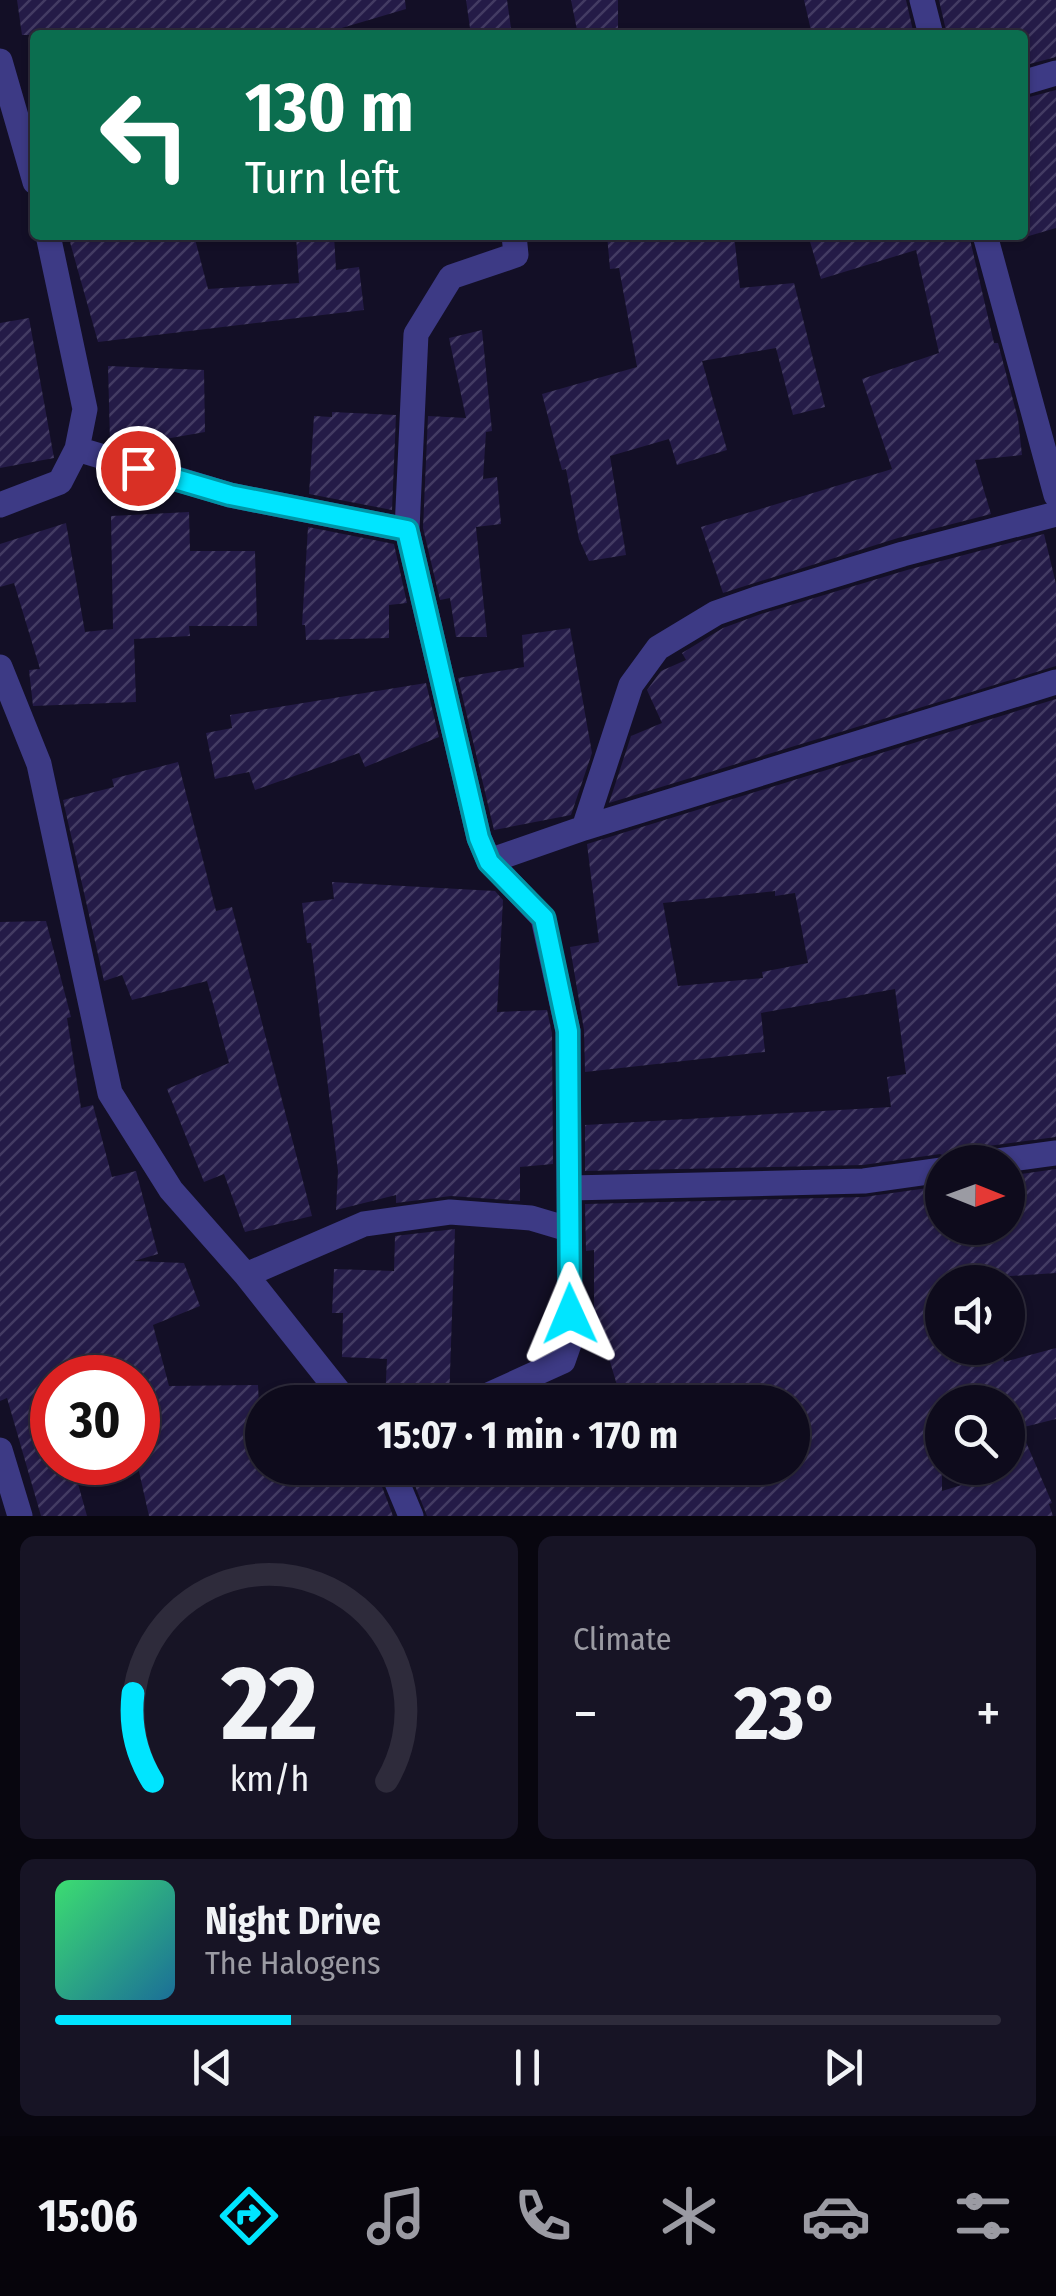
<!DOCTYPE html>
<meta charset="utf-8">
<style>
:root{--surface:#0e0b1c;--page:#171425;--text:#f1f3f6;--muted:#9b9ba3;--line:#2e2b3b;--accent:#00e5ff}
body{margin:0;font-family:"Fira Sans Condensed",sans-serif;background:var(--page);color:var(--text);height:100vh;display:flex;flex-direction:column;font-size:38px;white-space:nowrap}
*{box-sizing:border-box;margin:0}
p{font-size:32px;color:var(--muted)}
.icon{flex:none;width:55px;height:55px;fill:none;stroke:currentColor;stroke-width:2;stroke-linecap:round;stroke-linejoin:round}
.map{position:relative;height:1516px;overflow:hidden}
.panel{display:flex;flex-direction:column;gap:20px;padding:20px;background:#08060f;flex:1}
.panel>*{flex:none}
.hud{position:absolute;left:30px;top:30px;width:998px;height:210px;border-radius:10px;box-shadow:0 2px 8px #0004,0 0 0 2px var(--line);background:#0b6e4f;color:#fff;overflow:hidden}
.needle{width:65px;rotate:91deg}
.controls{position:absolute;left:925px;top:1145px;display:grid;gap:20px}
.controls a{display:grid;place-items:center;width:100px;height:100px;border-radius:50%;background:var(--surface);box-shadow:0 2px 8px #0004,0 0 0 2px var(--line);font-size:50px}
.speed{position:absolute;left:30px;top:1355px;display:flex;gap:20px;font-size:50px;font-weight:700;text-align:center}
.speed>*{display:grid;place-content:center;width:130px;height:130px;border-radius:50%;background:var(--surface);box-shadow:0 2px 8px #0004,0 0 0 2px var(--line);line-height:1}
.speed .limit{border:15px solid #d22;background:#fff;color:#111}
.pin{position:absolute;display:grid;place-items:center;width:85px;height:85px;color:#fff;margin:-42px;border:5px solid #fff;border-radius:50%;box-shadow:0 2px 10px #0007}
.me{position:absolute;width:110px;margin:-55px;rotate:359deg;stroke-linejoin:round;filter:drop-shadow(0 0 8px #0008)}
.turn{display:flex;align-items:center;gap:35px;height:210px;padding:0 50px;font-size:45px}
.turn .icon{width:130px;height:130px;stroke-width:2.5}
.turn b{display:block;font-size:70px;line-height:85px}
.big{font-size:75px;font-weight:700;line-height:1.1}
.panel .widget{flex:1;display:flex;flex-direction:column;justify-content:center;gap:15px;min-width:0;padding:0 35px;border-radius:15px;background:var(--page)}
.panel .dial{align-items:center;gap:0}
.dial svg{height:260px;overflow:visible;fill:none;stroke:var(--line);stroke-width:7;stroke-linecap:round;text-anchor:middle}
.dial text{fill:var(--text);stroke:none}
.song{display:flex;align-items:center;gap:30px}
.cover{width:120px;height:120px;border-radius:15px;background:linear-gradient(135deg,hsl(140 70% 55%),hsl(200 70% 35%))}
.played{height:10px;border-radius:5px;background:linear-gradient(90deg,var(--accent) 25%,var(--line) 25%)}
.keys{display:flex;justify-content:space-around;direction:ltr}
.heat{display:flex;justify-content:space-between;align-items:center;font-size:55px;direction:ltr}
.panel .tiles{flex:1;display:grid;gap:20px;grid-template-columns:1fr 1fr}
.widget:last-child{grid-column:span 2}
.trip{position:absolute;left:245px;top:1385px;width:565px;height:100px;border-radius:50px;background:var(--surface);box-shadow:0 2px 8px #0004,0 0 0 2px var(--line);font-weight:700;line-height:100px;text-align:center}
.tab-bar{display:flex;height:160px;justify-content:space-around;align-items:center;background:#06040b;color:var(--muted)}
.tab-bar .icon{width:70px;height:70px}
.tab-bar .selected{color:var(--accent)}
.tab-bar b{font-size:45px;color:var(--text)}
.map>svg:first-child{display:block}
</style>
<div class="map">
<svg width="1056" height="1516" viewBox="0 0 1056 1516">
<defs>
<pattern id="building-hatch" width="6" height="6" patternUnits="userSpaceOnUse" patternTransform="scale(2.5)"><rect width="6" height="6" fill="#241b47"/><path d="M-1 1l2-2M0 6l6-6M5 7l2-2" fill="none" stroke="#433b63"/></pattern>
</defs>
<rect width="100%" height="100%" fill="#130f26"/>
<path fill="url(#building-hatch)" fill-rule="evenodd" d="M17,0H405L406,9L318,35H22Z
M466,0H507L512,35H471Z
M571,0H618V35H578Z
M804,0H906L914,35H812Z
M939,0H1056V57L1022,66V35H947Z
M1056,90V228L1022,238V99Z
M68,235H194L208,289L299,283L296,235H334L336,270L359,267L364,310L98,342Z
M607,235H734L740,288L794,283L825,407L793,415L776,348L702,361L727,450L677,465L669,439L610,456L626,555L589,561L579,539L566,469L562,470L542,394L637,367L619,268L610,269Z
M808,235H969L994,343H998L1018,419L1022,455L975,460L991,514L898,538L723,593L701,527L892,469L862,379L939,353L916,250L821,279Z
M29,318L54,458L0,468V323Z
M482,330L492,431L486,432L483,479L497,477L501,524L476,527L487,637H456L450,598L440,600L423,528L428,416L466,418L449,338Z
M108,366L204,370L205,432L131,445L110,442Z
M332,412L396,415L392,510L309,494L314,416L332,417Z
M189,512L190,551H255L257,626H189L190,636L134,639L136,702L33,706L29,670L40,669L14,583L0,587V544L66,523L85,632L113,629L111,516Z
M308,527L394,544L407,603L389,605V638L306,640L305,625H302Z
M1044,534L1056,584V666L609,803L631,736L662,723L647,690L661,671L686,660L682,653L723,628L761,614L907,570Z
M570,628L592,753L571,815L494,830L458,678L524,667L522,635Z
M426,683L439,737L365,767L359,753L255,790L249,772L215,779L206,733L232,728L230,715Z
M1056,699V1137L988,1146L979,1150L974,1159L955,1161L940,1154L863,1165L585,1171V1125L891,1107L887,1077L906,1074L895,989L761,1013L765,1052L585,1072L584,1030L570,947L599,942L587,844ZM775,891V896L795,893L808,963L762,972L763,978L678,986L663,903Z
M178,762L216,911L232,907L312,1216L245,1232L224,1174L204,1182L167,1089L229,1063L207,981L132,1000L122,975L104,981L63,800L114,787L112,779Z
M332,882L495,891L503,900L497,1012L547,1010L552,1033L553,1164L520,1167V1201L451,1196L396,1203V1195L336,1210L338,1171L311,943H307L302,903L334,899Z
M46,921L71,1017L67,1018L81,1108L93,1105L112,1177L136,1171L158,1254L134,1261L184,1263L200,1306L153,1325L169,1386L258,1385L262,1468H375L393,1516H149L138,1467V1378H109L106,1368L75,1378H52V1462H72L87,1516H41L7,1398L0,1401V922Z
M1056,1169V1273L981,1278V1282H942V1354L1001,1348L1004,1362L1056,1348V1419L1020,1428L1052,1503L1049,1504L1053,1516H427L408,1468H792V1402H622L600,1328H594V1250L586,1251L585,1204L864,1197L942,1186V1228H1008V1176ZM942,1402H1008V1471L942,1491Z
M455,1229L449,1402L385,1400L387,1359L342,1357L343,1313H332L334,1269L394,1271L395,1236Z"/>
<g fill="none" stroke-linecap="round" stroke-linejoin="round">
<path stroke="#3d3a85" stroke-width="25" d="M922,0L931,35
M0,61L35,182
M1022,83L1056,73
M985,235L1056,495
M77,449L230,495L407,530
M0,505L60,482L77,449L85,409L48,235
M0,667L39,764L110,1093L171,1190L246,1275L347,1402
M584,828L1056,682
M489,861L584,828L631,685L658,648L716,613L756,599L903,554L1056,514
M990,1162L1056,1153
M570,1188L864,1181L942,1170
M246,1275L364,1224L450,1212L531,1218L568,1229
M473,1402L563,1361L570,1341L568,1031L543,918L489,861L479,838L407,530L416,334L451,277L516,255L514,235
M0,1450L20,1516
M391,1468L411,1516"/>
</g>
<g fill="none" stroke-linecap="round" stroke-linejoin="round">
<defs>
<path id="route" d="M138,468L230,495L407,530L479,838L489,862L544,918L568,1031L570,1314"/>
</defs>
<use href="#route" stroke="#0095a6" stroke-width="25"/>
<use href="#route" stroke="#00e5ff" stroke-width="18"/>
</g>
</svg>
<div class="controls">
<a><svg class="needle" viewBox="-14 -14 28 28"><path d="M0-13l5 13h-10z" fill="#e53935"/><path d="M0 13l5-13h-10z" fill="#9b9ba3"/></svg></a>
<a><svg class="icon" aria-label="sound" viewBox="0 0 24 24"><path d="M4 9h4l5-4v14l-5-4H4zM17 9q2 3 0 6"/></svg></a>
<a><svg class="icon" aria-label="search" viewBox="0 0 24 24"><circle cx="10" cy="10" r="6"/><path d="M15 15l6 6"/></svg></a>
</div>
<div class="speed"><div class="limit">30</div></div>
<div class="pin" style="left:138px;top:468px;background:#d93025"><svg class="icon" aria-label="arrive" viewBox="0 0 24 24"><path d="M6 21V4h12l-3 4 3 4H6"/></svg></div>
<svg class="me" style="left:570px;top:1314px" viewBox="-20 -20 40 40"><path d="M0-17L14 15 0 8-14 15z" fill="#00e5ff" stroke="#fff" stroke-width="4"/></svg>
<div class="trip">15:07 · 1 min · 170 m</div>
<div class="hud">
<div class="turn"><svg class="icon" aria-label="left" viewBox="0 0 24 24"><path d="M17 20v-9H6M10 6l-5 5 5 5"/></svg><div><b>130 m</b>Turn left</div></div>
</div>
</div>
<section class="panel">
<div class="tiles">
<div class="widget dial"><svg viewBox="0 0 100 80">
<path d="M14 69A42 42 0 1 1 86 69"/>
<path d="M14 69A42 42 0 0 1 8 42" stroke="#00e5ff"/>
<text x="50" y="56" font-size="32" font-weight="700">22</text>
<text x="50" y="72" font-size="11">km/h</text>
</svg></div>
<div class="widget"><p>Climate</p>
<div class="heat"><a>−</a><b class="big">23°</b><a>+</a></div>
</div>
<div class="widget">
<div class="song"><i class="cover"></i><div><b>Night Drive</b><p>The Halogens</p></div></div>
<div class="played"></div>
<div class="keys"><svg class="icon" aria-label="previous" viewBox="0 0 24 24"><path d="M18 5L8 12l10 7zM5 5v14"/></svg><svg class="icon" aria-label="pause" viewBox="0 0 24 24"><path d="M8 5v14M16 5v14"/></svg><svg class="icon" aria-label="next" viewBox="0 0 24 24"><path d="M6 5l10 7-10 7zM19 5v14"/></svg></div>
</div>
</div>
</section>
<nav class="tab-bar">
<b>15:06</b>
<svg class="icon selected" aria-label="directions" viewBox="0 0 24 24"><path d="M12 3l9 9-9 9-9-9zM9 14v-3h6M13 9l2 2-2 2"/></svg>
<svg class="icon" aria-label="music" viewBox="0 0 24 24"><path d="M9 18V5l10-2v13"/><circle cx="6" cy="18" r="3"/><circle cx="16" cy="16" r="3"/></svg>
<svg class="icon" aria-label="phone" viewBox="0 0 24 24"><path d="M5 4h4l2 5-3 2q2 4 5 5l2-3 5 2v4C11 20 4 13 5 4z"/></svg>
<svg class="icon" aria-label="climate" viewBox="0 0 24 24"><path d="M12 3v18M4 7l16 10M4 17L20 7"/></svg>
<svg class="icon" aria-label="car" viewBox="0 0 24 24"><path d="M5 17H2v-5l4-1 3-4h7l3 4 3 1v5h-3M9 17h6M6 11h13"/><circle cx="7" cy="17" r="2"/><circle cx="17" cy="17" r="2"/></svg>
<svg class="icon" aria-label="filters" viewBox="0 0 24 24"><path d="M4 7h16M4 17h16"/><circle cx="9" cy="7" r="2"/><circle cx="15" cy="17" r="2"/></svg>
</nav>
